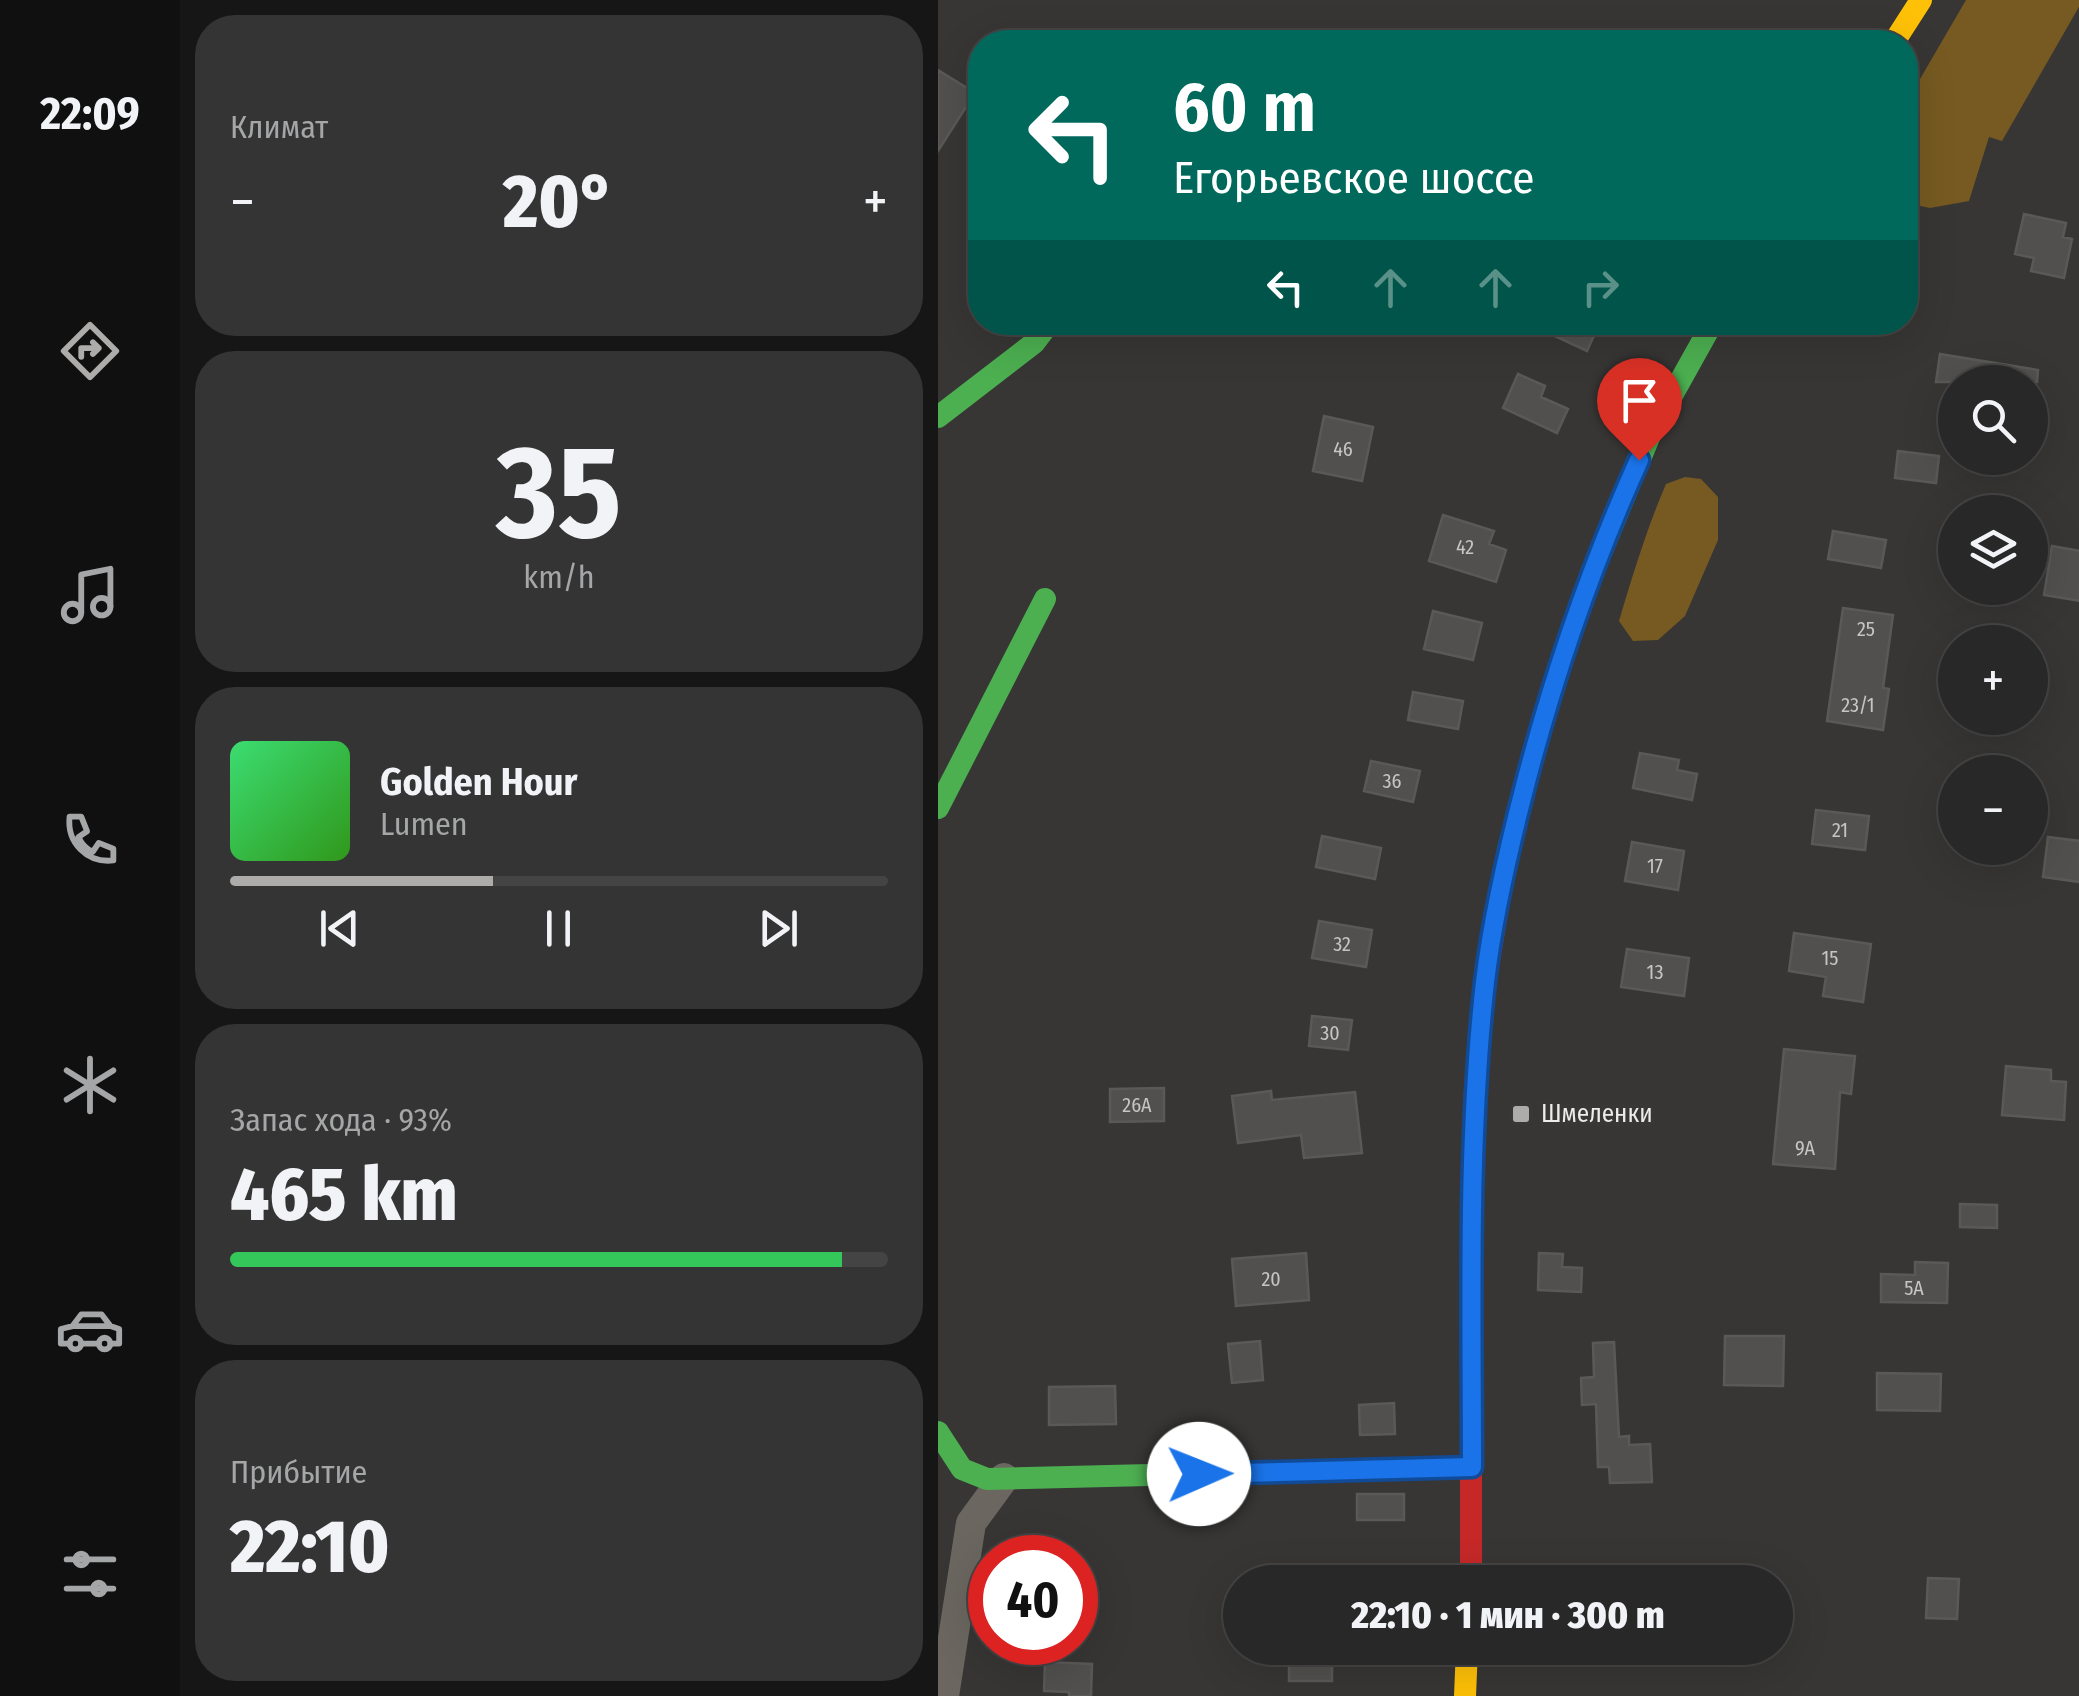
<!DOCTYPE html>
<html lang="ru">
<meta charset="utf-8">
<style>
:root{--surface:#292828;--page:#353434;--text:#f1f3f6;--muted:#a5a6a8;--line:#454445;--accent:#adacab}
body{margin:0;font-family:"Fira Sans Condensed",sans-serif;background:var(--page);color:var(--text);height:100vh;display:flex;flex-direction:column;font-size:38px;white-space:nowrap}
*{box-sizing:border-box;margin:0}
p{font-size:32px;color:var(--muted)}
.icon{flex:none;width:55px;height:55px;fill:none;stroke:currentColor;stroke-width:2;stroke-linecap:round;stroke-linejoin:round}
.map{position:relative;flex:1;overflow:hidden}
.details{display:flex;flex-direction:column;gap:15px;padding:15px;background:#171616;width:758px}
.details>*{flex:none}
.top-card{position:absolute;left:30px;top:30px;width:950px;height:305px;border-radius:40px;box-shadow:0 10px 40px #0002,0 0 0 2px var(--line);background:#00695c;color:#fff;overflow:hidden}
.tools{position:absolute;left:1000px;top:365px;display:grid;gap:20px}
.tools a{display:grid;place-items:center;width:110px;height:110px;border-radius:50%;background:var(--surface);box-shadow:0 10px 40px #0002,0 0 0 2px var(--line);font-size:50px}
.speed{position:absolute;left:30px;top:1535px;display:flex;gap:20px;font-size:50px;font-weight:700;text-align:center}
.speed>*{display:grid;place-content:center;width:130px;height:130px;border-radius:50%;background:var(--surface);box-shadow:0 10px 40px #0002,0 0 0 2px var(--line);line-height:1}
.speed .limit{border:15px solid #d22;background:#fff;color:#111}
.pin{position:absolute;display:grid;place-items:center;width:85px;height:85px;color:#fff;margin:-102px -42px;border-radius:50% 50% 50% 0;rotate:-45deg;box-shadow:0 0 10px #0007}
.pin .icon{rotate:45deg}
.me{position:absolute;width:110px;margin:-55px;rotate:89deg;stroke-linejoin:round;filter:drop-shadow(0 0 8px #0008)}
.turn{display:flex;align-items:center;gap:35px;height:210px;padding:0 40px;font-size:45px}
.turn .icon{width:130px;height:130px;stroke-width:2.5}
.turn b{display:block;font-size:70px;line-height:85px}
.lanes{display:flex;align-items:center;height:95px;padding:0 40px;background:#0003;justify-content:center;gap:50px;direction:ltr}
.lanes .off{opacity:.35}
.big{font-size:75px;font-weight:800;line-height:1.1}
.details .card{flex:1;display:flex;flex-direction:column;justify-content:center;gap:15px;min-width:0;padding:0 35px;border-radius:40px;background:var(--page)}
.details .dial{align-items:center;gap:0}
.dial b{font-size:130px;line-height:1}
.song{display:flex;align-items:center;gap:30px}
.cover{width:120px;height:120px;border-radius:15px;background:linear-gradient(135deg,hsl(140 70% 55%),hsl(110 70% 35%))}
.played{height:10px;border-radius:5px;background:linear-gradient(90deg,var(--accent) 40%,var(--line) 40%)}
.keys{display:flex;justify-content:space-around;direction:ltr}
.heat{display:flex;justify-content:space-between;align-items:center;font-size:55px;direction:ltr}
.charge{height:15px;border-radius:8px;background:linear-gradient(90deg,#34c759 93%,var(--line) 0)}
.trip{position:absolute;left:285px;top:1565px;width:570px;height:100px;border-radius:50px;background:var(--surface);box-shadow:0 10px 40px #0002,0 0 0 2px var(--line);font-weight:800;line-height:100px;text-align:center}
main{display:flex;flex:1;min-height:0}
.tab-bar{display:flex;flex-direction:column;width:180px;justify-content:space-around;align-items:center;background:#101010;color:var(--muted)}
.tab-bar .icon{width:70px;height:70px}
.tab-bar .current{color:var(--accent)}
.tab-bar b{font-size:45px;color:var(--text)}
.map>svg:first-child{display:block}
</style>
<main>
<nav class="tab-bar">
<b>22:09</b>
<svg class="icon current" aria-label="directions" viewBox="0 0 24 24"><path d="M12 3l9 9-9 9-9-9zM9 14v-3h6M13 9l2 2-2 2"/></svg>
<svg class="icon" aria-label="music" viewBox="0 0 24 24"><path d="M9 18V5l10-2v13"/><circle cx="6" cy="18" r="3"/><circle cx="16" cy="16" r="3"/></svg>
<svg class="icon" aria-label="phone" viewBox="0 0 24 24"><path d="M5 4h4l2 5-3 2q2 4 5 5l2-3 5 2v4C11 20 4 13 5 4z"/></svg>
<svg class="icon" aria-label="climate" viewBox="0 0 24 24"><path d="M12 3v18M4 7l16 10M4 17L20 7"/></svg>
<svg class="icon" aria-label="car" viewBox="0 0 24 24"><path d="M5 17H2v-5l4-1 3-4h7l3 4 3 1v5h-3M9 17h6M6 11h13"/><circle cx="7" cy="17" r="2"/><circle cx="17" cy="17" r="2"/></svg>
<svg class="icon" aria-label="filters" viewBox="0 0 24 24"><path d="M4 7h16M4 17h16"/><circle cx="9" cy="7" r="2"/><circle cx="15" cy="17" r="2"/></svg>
</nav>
<section class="details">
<div class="card"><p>Климат</p>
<div class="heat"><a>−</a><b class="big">20°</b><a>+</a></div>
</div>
<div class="card dial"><b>35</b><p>km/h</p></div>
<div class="card">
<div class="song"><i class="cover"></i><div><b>Golden Hour</b><p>Lumen</p></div></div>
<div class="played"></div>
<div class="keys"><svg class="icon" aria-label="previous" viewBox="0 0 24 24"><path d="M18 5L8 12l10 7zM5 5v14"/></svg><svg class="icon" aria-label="pause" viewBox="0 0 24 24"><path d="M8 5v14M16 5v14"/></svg><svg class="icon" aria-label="next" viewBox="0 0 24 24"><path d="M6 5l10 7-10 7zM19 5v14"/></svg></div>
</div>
<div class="card"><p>Запас хода · 93%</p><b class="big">465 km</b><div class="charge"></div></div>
<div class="card"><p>Прибытие</p><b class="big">22:10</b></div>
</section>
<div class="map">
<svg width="1142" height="1696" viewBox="0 0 1142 1696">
<rect width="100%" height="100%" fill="#373635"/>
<path fill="#765a21" d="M1028,0H1141L1142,5L1064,141L1051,137L1031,201L992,208L968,203V103Z
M747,477L763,479L780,497V540L747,616L720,640L695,641L681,621C695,574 709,528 728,484Z"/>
<path fill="#51504f" stroke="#5a5958" stroke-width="2.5" d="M0,70L37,93L0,151Z
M1086,214L1128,223L1125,237L1134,239L1126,278L1093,271L1096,258L1077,254Z
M587,322H662L649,351Z
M1002,354L1100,370L1099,382H998Z
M580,374L607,386L603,397L630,409L619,433L565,408Z
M386,416L435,427L424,481L375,471Z
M960,451L1001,456L998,483L957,478Z
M505,515L556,531L551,544L568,550L558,582L491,561Z
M895,531L948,540L943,568L890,559Z
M1114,546L1142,551V601L1106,595Z
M905,608L955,615L945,688L951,689L945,730L889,721Z
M495,611L544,623L535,660L486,649Z
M475,692L525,701L520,729L470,720Z
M702,753L741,760L739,770L759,774L754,800L695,788Z
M433,761L482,771L475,802L426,791Z
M878,810L931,816L927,850L874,844Z
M384,836L443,848L437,879L378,867Z
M1110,837L1142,841V882L1105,877Z
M694,842L746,851L740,890L687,881Z
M381,921L434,930L428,967L374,958Z
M856,933L933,944L925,1002L885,996L888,977L851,971Z
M689,949L751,958L746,996L683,987Z
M374,1016L414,1020L410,1050L371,1046Z
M846,1049L917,1056L913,1094L902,1092L897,1169L835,1164Z
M1068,1066L1113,1070V1081L1128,1082L1126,1120L1064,1115Z
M226,1088V1121L172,1122V1089Z
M333,1091L334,1100L417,1092L424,1153L366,1158L363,1135L300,1143L294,1096Z
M1022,1204L1059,1205V1228L1022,1227Z
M368,1253L371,1300L298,1306L294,1259Z
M601,1253L625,1254L624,1267L644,1268L643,1292L600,1290Z
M977,1262L1010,1263L1009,1303L943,1302V1274L977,1275Z
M787,1336H846L845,1386L786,1385Z
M322,1341L325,1380L294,1383L290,1344Z
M676,1342L681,1437L691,1436V1445L712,1444L714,1482L672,1483L671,1467H660L658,1404L644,1405L643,1378L656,1377L655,1343Z
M939,1373L1003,1374L1002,1411L939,1410Z
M177,1386L178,1424L111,1425V1387Z
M456,1403L457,1434L422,1435L421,1405Z
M419,1494H466V1520H419Z
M990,1578L1021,1579L1019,1619L988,1618Z
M394,1653V1681H351V1654Z
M107,1662L154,1664L153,1696H131V1692L106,1691Z"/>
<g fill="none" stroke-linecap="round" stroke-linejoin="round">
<path stroke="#6b6760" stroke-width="30" d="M6,1696L33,1523L66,1478"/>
<path stroke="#4caf50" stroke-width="22" d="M0,417L96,343L112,322
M0,808L107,599
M564,884L570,850L602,729L645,596L712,435L775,322
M0,1432L24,1469L49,1479L534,1467"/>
<path stroke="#ffc107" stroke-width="22" d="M956,42L983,0
M527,1696L529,1648"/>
<path stroke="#c62828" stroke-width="22" d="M533,1582V1205L537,1088L548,978L564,884"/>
</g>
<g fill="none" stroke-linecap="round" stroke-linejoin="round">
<defs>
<path id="route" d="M261,1474L534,1467C534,1305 529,1143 547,982C555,914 571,847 588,782C617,671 654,564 701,460"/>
</defs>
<use href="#route" stroke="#114b97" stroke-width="25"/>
<use href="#route" stroke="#1a73e8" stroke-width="18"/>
</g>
<rect fill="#adacab" stroke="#383734" stroke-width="4" x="573" y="1104" width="20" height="20" rx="5"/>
<g text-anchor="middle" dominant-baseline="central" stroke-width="10" stroke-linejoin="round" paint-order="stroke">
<g font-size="20" fill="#c6c5c4">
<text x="405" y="449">46</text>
<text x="527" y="547">42</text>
<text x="928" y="629">25</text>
<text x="920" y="705">23/1</text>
<text x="454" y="781">36</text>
<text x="902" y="830">21</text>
<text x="717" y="866">17</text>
<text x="404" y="944">32</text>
<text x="892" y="958">15</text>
<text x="717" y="972">13</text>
<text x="392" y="1033">30</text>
<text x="199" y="1105">26А</text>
<text x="867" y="1148">9А</text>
<text x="333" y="1279">20</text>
<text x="976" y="1288">5А</text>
</g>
<g font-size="25" fill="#edeceb" stroke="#383734" text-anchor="start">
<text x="603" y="1114">Шмеленки</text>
</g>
</g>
</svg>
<div class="tools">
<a><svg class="icon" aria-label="search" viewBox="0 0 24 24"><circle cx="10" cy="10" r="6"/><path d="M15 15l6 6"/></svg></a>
<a><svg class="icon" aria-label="layers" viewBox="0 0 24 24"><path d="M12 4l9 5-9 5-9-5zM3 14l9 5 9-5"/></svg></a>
<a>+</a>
<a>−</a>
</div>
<div class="speed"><div class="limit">40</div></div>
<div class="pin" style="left:701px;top:460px;background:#d93025"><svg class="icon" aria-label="arrive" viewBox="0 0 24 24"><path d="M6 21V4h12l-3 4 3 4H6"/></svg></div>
<svg class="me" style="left:261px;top:1474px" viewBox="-20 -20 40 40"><circle r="19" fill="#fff"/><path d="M0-13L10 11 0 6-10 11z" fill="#1a73e8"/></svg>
<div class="trip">22:10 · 1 мин · 300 m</div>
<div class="top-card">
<div class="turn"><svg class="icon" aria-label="left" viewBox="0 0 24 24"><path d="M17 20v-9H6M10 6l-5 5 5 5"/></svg><div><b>60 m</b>Егорьевское шоссе</div></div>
<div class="lanes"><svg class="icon" aria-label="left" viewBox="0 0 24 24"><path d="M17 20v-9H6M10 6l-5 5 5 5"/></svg><svg class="icon off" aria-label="ahead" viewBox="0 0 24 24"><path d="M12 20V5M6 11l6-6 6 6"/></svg><svg class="icon off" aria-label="ahead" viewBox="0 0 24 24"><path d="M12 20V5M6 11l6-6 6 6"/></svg><svg class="icon off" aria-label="right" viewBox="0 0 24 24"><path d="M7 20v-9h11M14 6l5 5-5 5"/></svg></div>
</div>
</div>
</main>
